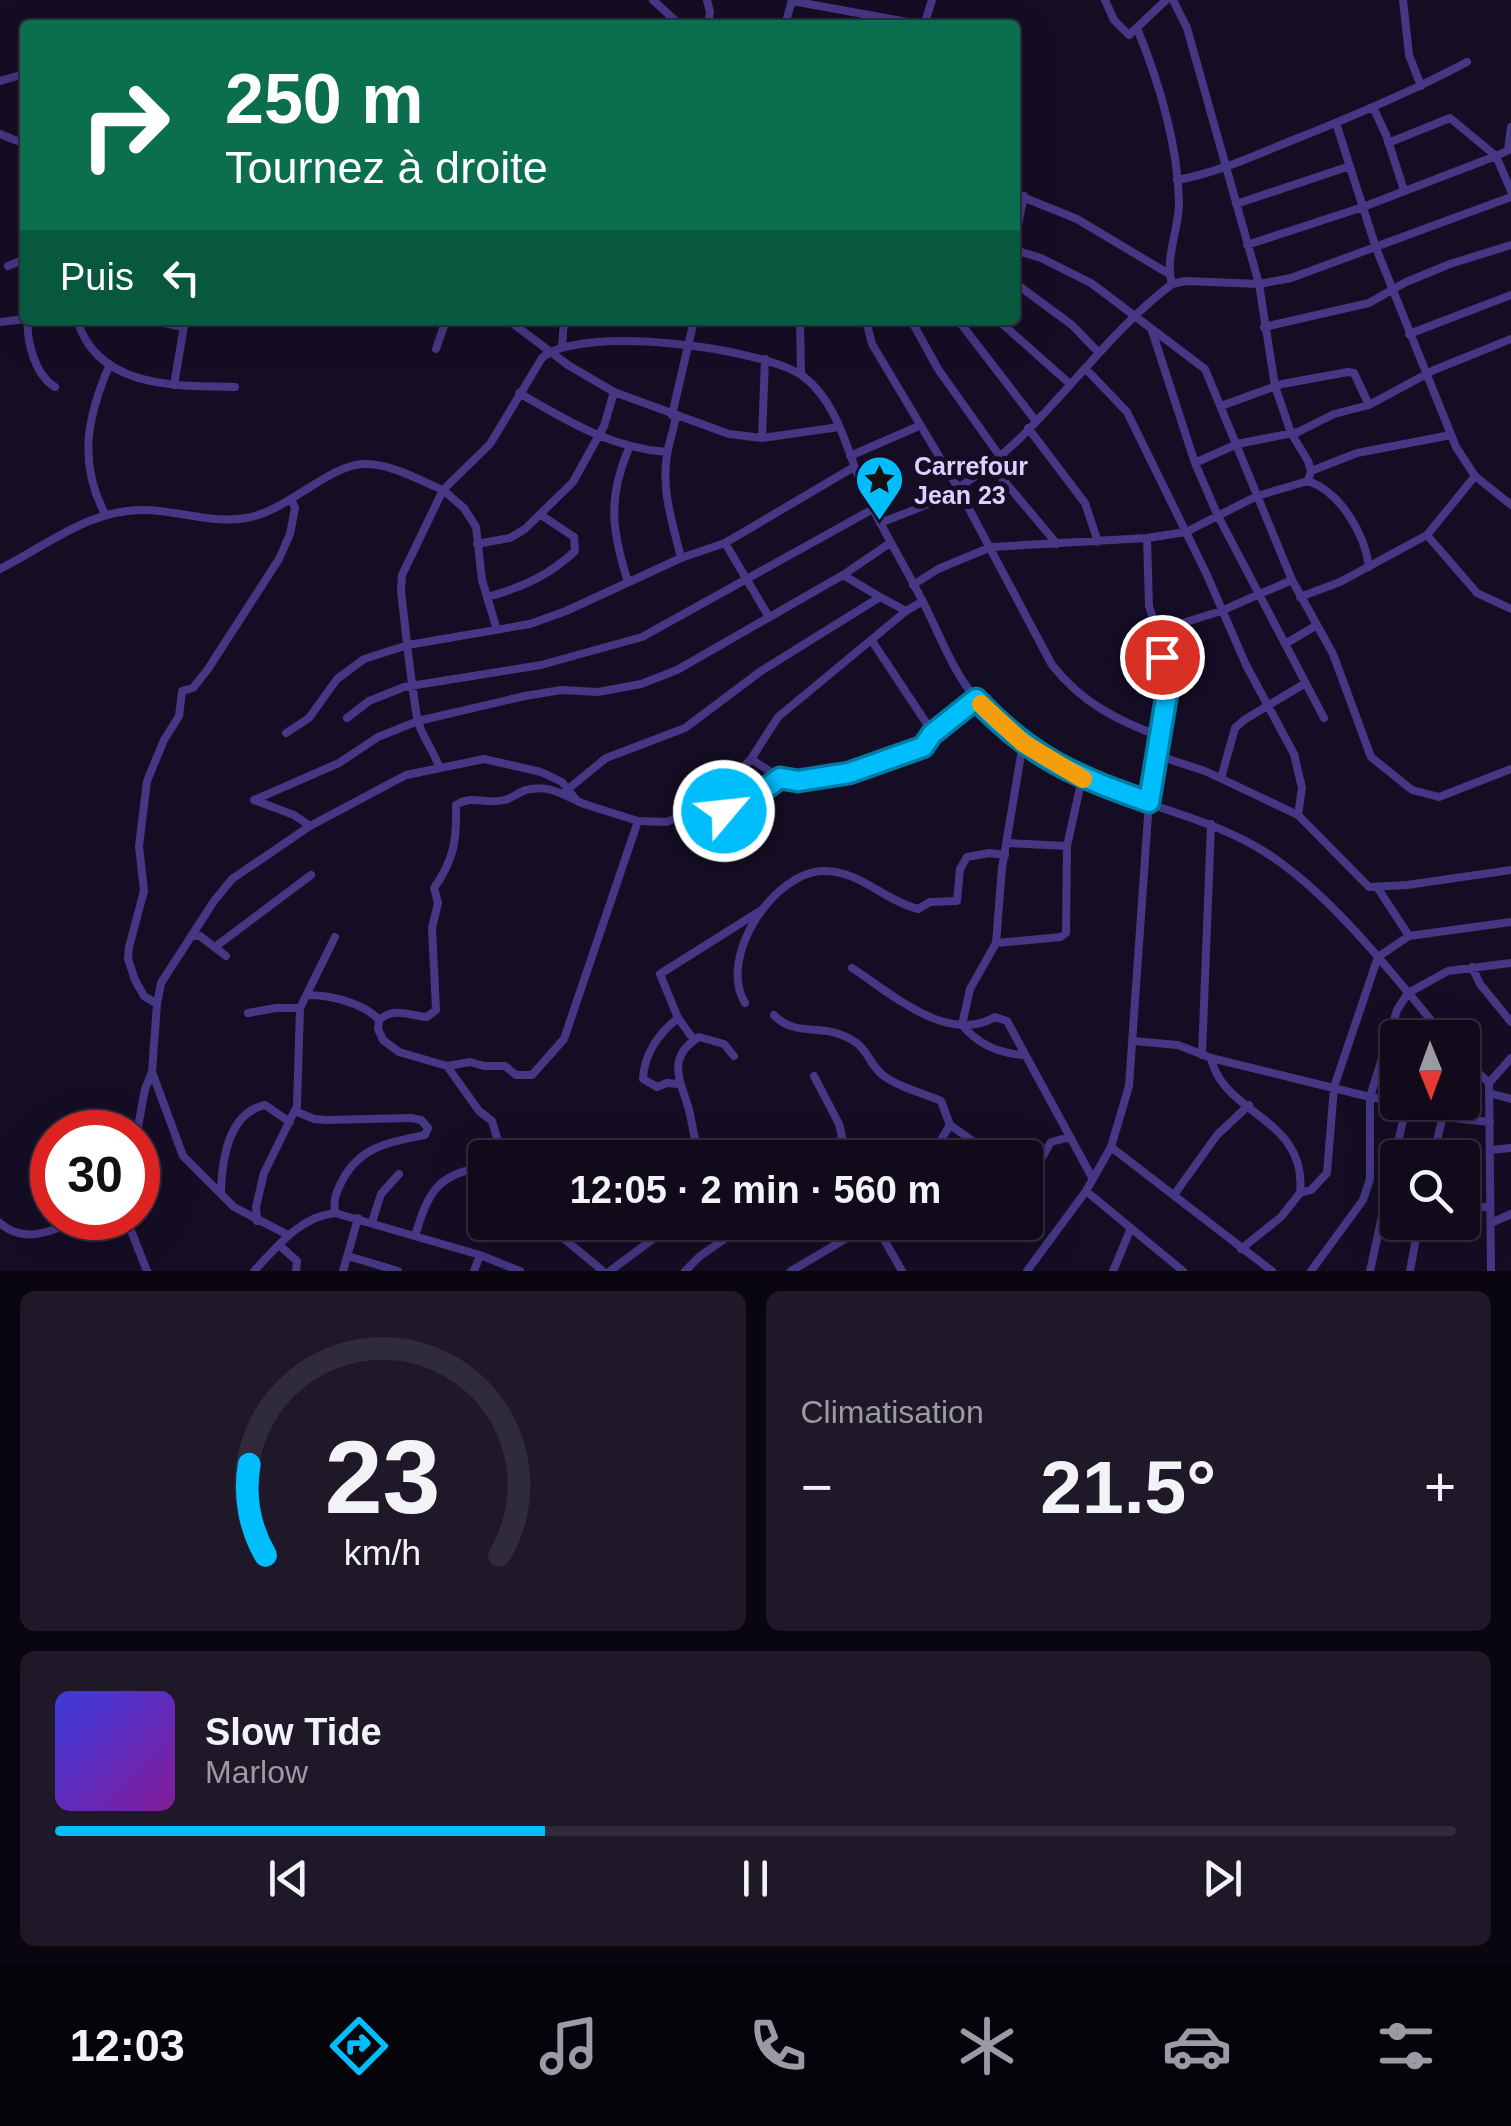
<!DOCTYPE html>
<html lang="fr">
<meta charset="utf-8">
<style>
:root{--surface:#100a1b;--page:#1e1828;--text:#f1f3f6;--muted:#9c9aa3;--line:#302b3a;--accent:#00bdfb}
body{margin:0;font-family:Arial,sans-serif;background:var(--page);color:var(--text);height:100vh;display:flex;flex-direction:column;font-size:38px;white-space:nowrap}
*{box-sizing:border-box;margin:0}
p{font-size:32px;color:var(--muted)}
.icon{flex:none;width:55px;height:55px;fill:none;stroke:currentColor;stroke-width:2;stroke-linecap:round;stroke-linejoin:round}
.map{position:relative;height:1271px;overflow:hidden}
.panel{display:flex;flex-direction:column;gap:20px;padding:20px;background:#09060f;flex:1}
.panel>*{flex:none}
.banner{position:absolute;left:20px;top:20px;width:1000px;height:305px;border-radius:10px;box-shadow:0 10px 40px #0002,0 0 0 2px var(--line);background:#0b6e4f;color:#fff;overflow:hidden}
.needle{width:65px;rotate:179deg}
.buttons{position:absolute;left:1380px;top:1020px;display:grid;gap:20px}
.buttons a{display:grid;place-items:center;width:100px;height:100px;border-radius:10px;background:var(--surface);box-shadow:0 10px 40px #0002,0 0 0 2px var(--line);font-size:50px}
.speed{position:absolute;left:30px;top:1110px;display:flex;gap:20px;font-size:50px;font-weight:700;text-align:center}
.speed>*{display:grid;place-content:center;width:130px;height:130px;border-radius:50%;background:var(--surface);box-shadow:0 10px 40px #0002,0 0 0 2px var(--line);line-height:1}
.speed .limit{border:15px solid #d22;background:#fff;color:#111}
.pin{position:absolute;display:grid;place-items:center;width:85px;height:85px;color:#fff;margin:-42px;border:5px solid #fff;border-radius:50%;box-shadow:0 2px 10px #0007}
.me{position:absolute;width:110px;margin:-55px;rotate:62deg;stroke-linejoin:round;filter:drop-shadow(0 0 8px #0008)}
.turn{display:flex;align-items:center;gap:35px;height:210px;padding:0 40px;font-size:45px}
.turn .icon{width:130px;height:130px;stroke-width:2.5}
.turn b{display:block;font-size:70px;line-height:85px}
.then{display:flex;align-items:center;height:95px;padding:0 40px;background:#0003;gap:20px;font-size:38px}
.big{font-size:75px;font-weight:700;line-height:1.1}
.panel .widget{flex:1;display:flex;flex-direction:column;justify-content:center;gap:15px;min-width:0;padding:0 35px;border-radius:15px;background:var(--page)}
.panel .dial{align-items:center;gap:0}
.dial svg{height:260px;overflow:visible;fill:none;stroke:var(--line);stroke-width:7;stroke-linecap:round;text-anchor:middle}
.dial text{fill:var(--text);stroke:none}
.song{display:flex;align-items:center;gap:30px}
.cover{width:120px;height:120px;border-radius:15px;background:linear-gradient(135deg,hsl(240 70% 55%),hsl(290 70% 35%))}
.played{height:10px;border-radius:5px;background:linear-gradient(90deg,var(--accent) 35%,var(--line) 35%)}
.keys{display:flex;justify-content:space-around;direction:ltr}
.heat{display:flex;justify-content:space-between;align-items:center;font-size:55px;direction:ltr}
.panel .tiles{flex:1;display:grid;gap:20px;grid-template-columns:1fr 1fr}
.widget:last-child{grid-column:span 2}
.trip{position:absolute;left:468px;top:1140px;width:575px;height:100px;border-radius:10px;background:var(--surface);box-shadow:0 10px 40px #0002,0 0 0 2px var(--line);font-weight:700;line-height:100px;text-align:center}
.menu{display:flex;height:160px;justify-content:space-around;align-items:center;background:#06040b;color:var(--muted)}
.menu .icon{width:70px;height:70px}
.menu .selected{color:var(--accent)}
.menu b{font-size:45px;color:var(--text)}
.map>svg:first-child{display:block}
</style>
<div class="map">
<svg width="1511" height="1271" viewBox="0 0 1511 1271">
<rect width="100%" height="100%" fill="#150d24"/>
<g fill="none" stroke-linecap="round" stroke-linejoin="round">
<path stroke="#453784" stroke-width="8" d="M653,0L680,25
M707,0L710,12L708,25
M1105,0L1114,20L1129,35L1166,0
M1173,0L1187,28L1259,284L1275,386L1291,433L1308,461L1311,471L1308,481
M1403,0L1409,55L1421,86
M792,1L924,25
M785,25L792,0
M924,25L932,0
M1137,28C1159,82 1177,141 1179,200C1180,228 1164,257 1172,284
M0,81L25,74
M1373,107L1386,135L1404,190
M1336,123L1376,248L1456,447L1475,476L1511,505
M0,134L25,144
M1388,143L1450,118L1496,156L1511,149
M1508,150L1511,127
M1177,180C1216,173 1251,157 1288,142C1349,118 1409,93 1467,62
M1015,194L1077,219L1169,274
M1236,204L1350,166
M1015,239L1024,196
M1247,245L1363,207L1496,156L1511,191
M1015,250L1041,258L1091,283L1205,369L1292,580L1333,654L1371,757L1412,790L1439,797L1511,769
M8,266L25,259
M1015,283L1072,325L1099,353
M28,320C26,342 36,376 55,387
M77,320C98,389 177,386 235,387
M150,320L183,327
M508,320L568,365L614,392L729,434L762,438L839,427
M800,320L801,374
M866,320L872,344L958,488L1052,665C1082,703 1118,721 1162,737
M911,320L938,369L999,455
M958,320L1035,420
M998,320L1070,384
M0,322L25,319
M236,322V320
M1264,327L1369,303L1406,282L1450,264L1511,245
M1152,331L1195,463L1217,514L1324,718
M1409,334L1511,295
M562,347L564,320
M436,349L446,320
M1085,368L1127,412L1207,575L1246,665L1294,754L1302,788L1298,815
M174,385L185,320
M519,393C567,421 611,448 667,452
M1221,406L1282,384L1348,372L1354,373L1369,405
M672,415L694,320
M676,416C674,429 669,442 667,455C661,491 673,524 681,558
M1028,428L1085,503L1098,542
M762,438L765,359
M850,456L919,426
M1195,463L1237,444L1298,432L1334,414L1369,405L1434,370L1511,339
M990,464L1057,544
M1311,471L1357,453L1451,435
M105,514C78,462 87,418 109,366
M880,523C906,513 934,503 958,488C1042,435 1094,343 1172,284L1186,281L1259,284L1291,278L1511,197
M1427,535L1477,593L1511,609
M725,543L769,617
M477,544L510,538L525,529L573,482L604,426L614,392
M0,569C48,545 90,508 147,510C180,511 213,524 246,518C288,511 327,466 363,464C390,463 419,480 443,490L490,444L542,358C578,324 764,347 804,377C838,403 847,451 863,488C881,528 904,564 923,602C940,635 953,673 978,701C1005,733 1042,759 1080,777C1144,808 1215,817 1274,858C1338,902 1396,979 1446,1038
M843,575L880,597
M628,582C612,532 607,499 629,448
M913,585L938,569L991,547L1147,538L1186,532L1257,496L1308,481C1341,492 1365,535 1369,567
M487,597C521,588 550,575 575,551L574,537L541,515
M1300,597L1340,582L1427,535L1475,476
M1157,631L1221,611L1292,580
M872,641L933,733
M1285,644L1317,625
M347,718L369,701L404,687L541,665L642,637L873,509
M286,733L309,718L337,679L364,659L408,645L530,624L566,611L681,558L725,543L854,467
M1023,743L1002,868L996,943L970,989L962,1025C978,1044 1000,1054 1025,1055
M1159,756L1205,771L1298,815L1369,887L1407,885L1511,870
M751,759L780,778L798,781L849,773L923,747L933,733L976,699
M439,767C434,750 420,735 417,717C410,676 406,633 401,591L402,575L443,490L464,508L476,527L482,580L497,630
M1221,778L1235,728L1244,720L1304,684
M567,790L606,758L685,728L761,671L880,597L906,611
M254,800L339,763L378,737L418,721L525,696L561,690L598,692L641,684L677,670L843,575L890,543
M254,800L294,815L310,826
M698,826L761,792L780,778
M1007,843L1067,846
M1377,887L1409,936
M191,936H200L226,956
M996,943L1061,937L1066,933L1067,846L1082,778
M215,947L311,875
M1472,967L1480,984L1511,1022
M852,968C891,993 947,1045 995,1017L1007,1021L1093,1179
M307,995C330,995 364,1003 379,1020L378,1029L383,1040L399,1052L447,1066L470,1062L484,1066H505L516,1075H532L564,1039L638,821
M745,1003C717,957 774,872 823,871C859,870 885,901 918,909L930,902L957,901L960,869L967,857L989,853L1005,855
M157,1004L144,996L135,980L128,959L129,947L144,891L139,846L147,781L164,740L179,716L182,691L193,688L208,669L279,559L290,534L295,508L292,501
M248,1013L276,1008H300
M774,1015C792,1035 817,1026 839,1034C872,1046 864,1061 884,1076C900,1088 923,1093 941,1101L950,1125L997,1158
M678,1018L660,974L760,911
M379,1020C395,1006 409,1016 427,1017L436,1010L432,928L438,903L434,888C454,860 457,839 456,805C473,794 485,805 504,800C512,799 518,792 526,790C544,785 557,791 573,799
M1426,1038L1434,1023
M1134,1041L1178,1045L1211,1058L1370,1097L1397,1010L1408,993L1448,971L1511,963
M1202,1055L1211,824
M1462,1056L1489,1083L1491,1271
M1211,1058C1223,1115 1308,1118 1300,1193
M447,1066L479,1111L492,1121L503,1158
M152,1072L183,1156L234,1207L288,1235
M814,1076L839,1124L847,1158
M1489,1083L1511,1058
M678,1084L667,1083L657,1087L643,1079C644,1054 659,1033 678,1018L694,1040
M1489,1093L1511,1099
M1402,1103L1443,1117L1490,1122
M295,1111L314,1119L326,1120L411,1118L421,1120L428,1128L425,1135C390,1142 360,1146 342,1181C336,1192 333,1201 335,1213
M137,1132L145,1089L152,1072L157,1004L161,983L214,901L232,879L310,826L406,775L484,759L541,772L562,782L577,801L587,805L638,821L666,822L688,814L727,784L751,759L778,717L906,611L923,601
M1111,1147L1272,1271
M1490,1150L1511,1148
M681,1158L699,1151
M703,1158C694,1144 693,1126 689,1110C681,1081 665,1058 699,1037L724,1044L734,1056
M798,1158L843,1139
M930,1158L950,1125
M1433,1158L1446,1102
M1025,1167L1038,1164L1051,1142L1070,1137
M221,1191C222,1159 228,1113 265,1105L290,1122
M1086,1191L1183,1271
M1174,1195L1217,1135L1249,1105
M1462,1207H1490
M126,1218L147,1271
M257,1221L256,1207L264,1173L297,1106L300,1008L335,937
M372,1222L381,1194L399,1174
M551,1222L563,1238L603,1271
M874,1222L902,1271
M0,1223C26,1246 55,1229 84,1218
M1491,1223L1511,1214
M415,1236C428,1193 437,1173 485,1167
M279,1245L297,1261L296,1271
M1241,1249L1281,1217L1300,1193L1311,1190L1327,1173L1334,1087L1378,957L1409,936L1511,922
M348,1256L398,1271
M254,1271C277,1247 299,1217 335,1213L480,1255L520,1271
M343,1271L358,1218
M474,1271L480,1255
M610,1271L676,1222
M685,1271L700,1256L749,1222
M791,1271L874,1222
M1027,1271L1086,1191L1111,1147L1129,1086L1149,802L1167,693L1157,631L1149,606L1147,538
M1113,1271L1131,1228
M1311,1271L1363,1200L1370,1179V1097L1398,1102
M1370,1271L1407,1102
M1410,1271L1419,1222"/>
</g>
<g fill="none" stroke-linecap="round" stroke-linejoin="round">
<defs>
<path id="route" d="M724,811L761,792L780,778L798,781L849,773L914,750L923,747L932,734L976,699C1031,758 1075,776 1149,802L1167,693L1162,657"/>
</defs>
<use href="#route" stroke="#007ba3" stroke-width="25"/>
<use href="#route" stroke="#00bdfb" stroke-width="18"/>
<path stroke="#f59e0b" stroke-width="18" d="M981,704L1023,743L1083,779"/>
</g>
<defs>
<symbol id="sight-pin" viewBox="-11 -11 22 30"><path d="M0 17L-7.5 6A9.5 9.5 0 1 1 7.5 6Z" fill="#00bdfb" stroke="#150d24"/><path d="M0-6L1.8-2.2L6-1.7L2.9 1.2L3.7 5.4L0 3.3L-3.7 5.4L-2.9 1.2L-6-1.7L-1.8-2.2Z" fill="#111"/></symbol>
</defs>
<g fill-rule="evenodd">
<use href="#sight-pin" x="852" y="452" width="55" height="75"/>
</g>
<g text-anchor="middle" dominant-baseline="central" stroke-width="10" stroke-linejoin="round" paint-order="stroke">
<g font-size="25" font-weight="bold" fill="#dcd0ff" stroke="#150d24" text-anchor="start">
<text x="914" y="466">Carrefour<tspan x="914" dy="29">Jean 23</tspan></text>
</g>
</g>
</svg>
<div class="buttons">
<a><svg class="needle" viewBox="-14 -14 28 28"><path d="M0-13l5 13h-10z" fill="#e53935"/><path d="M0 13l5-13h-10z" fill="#9c9aa3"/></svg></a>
<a><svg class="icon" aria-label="search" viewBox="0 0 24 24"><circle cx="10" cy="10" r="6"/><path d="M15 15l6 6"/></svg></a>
</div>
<div class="speed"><div class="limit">30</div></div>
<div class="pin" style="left:1162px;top:657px;background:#d93025"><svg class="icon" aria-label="arrive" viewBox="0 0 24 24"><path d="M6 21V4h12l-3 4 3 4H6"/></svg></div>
<svg class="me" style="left:724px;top:811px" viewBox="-20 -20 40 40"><circle r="17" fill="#00bdfb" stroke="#fff" stroke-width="3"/><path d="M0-11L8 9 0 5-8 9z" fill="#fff"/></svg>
<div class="trip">12:05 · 2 min · 560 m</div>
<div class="banner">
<div class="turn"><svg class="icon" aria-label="right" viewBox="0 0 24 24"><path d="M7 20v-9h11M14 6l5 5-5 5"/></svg><div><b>250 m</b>Tournez à droite</div></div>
<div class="then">Puis<svg class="icon" aria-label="left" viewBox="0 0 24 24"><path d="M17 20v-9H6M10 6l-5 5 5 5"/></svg></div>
</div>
</div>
<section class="panel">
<div class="tiles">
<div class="widget dial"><svg viewBox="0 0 100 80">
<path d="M14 69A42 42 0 1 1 86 69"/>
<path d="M14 69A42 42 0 0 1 9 41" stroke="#00bdfb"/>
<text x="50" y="56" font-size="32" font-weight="700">23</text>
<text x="50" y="72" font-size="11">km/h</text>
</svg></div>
<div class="widget"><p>Climatisation</p>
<div class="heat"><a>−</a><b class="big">21.5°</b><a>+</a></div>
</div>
<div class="widget">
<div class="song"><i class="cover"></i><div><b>Slow Tide</b><p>Marlow</p></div></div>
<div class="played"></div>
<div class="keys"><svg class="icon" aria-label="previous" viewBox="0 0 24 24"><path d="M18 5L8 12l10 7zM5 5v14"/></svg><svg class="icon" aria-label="pause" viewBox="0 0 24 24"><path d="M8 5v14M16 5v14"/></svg><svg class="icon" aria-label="next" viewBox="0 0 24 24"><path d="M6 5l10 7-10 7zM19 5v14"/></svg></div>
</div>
</div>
</section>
<nav class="menu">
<b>12:03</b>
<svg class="icon selected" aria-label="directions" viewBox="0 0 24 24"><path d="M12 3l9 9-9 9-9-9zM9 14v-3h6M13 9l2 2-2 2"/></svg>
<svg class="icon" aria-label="music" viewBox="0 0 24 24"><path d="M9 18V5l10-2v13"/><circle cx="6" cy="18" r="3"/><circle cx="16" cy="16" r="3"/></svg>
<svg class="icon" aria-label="phone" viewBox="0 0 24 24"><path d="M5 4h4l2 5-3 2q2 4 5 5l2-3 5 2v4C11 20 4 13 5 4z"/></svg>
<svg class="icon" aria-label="climate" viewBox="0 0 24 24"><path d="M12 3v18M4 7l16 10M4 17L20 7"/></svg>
<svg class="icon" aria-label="car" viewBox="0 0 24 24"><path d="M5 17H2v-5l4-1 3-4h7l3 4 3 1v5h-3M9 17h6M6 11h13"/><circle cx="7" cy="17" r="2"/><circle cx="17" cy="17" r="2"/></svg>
<svg class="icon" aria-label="filters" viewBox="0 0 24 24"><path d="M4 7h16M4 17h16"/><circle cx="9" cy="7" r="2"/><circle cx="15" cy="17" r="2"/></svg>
</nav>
